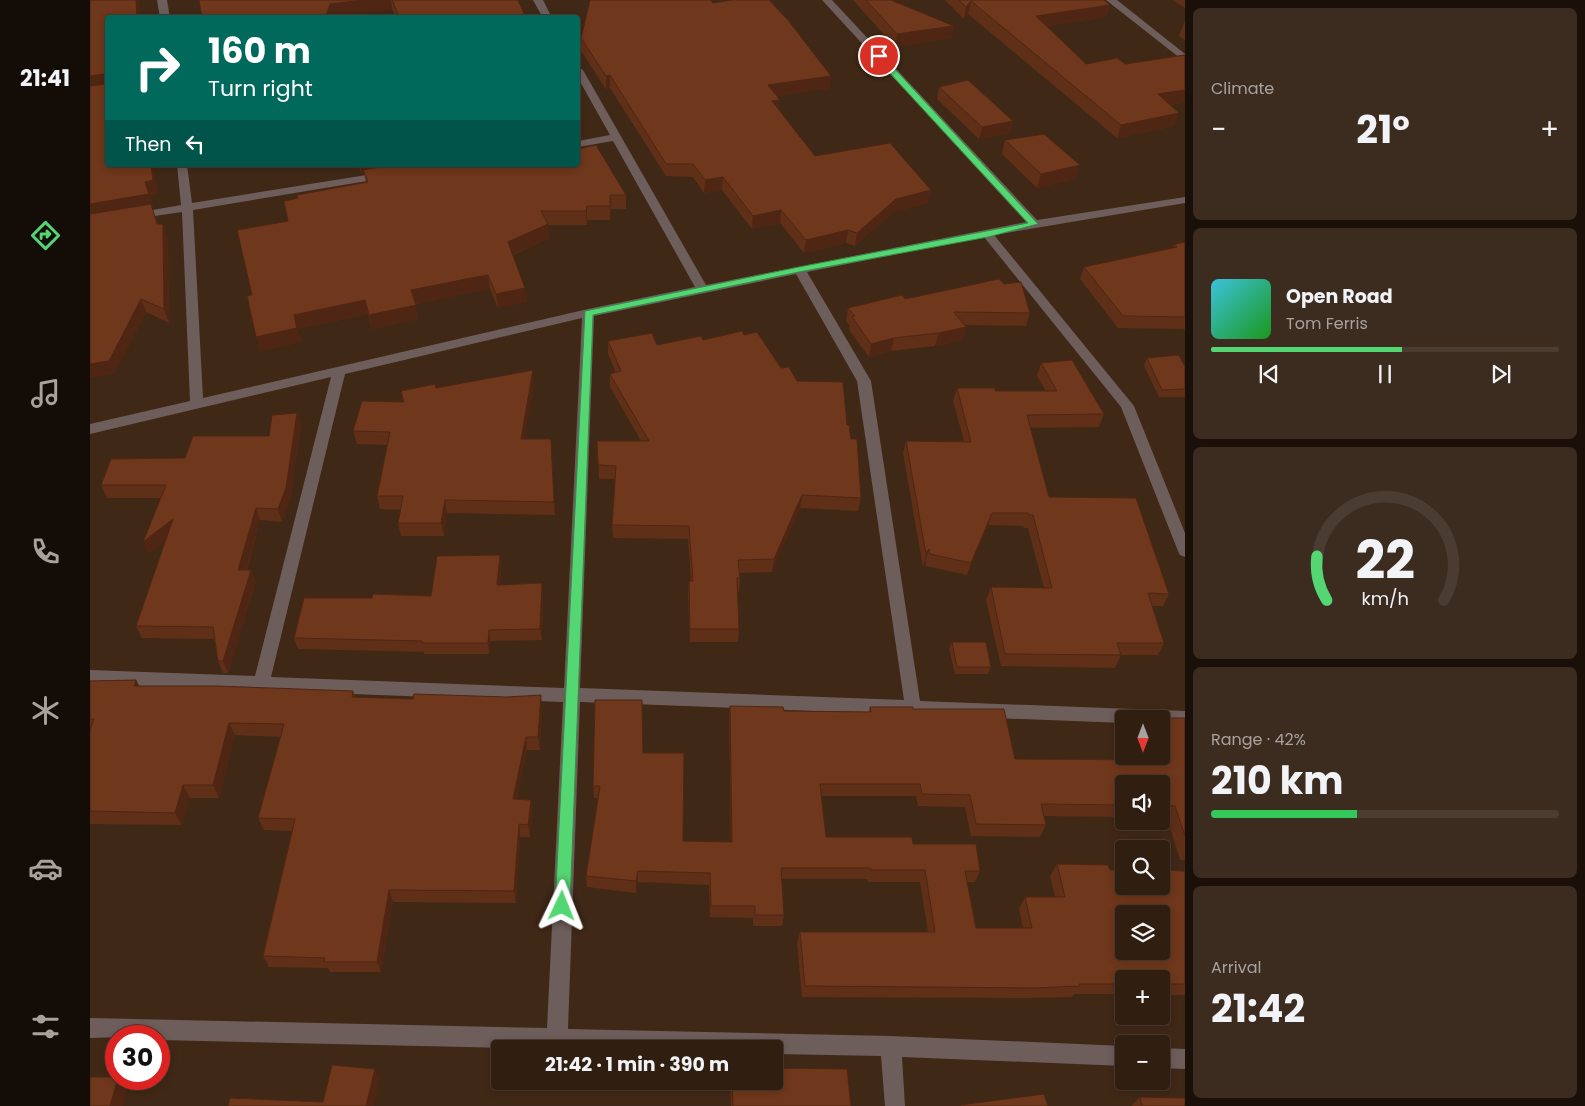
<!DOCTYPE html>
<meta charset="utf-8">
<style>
:root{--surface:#301e11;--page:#3c2b1f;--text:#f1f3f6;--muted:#a8a29f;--line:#4b3c31;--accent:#54d672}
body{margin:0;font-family:Poppins,sans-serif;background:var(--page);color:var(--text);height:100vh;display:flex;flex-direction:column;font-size:19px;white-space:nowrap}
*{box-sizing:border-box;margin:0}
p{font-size:16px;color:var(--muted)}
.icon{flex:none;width:28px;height:28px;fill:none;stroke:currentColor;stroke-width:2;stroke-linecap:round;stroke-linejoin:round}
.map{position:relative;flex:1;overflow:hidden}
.sheet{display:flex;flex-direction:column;gap:8px;padding:8px;background:#1a1009;width:400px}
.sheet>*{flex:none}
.hud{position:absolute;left:15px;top:15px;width:475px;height:152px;border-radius:5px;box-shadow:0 2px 8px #0003,0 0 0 1px var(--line);background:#00695c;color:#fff;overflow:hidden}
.needle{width:32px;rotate:180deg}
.fabs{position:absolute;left:1025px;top:710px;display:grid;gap:10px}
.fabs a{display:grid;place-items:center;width:55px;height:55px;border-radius:5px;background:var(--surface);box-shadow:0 2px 8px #0003,0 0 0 1px var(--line);font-size:25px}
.speed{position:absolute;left:15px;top:1025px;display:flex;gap:10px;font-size:25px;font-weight:700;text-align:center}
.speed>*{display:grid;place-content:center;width:65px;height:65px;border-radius:50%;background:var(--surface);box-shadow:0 2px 8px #0003,0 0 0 1px var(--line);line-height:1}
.speed .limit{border:8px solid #d22;background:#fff;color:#111}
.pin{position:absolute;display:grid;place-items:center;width:42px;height:42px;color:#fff;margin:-21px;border:2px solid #fff;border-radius:50%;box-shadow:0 1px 5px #0007}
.me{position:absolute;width:55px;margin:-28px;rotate:2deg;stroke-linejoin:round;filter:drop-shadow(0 0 4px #0008)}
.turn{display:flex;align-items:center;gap:18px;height:105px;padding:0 20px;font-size:22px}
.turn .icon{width:65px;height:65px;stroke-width:2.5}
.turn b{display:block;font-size:35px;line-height:42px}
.then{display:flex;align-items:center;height:48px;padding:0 20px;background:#0003;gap:10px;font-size:19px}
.big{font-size:38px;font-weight:700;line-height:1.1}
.sheet .tile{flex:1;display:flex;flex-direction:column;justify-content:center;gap:8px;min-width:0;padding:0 18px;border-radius:8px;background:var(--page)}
.sheet .dial{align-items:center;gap:0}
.dial svg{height:130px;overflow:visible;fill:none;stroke:var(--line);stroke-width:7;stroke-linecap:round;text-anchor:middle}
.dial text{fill:var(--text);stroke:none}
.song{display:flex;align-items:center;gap:15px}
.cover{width:60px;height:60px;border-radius:8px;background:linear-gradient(135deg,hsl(190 70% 55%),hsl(120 70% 35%))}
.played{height:5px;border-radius:2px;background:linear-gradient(90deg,var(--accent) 55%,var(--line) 55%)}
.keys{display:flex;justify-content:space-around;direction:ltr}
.heat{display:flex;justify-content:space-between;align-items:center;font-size:28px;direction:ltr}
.charge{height:8px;border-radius:4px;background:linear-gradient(90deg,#34c759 42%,var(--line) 0)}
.trip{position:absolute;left:401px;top:1040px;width:292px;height:50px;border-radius:5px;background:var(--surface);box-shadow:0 2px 8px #0003,0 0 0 1px var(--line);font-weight:700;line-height:50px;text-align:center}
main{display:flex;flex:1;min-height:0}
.menu{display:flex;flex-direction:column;width:90px;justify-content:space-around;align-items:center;background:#130c07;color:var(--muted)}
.menu .icon{width:35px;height:35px}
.menu .on{color:var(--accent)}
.menu b{font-size:22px;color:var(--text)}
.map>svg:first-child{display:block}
</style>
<main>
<nav class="menu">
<b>21:41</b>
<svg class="icon on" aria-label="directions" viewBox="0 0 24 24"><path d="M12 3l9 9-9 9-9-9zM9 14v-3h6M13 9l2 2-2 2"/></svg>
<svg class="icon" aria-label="music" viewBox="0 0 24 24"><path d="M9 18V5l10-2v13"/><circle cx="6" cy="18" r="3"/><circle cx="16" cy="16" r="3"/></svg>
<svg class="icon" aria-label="phone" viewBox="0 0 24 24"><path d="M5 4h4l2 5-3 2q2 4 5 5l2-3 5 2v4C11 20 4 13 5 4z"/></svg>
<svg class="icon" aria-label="climate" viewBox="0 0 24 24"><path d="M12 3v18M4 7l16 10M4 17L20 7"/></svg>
<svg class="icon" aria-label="car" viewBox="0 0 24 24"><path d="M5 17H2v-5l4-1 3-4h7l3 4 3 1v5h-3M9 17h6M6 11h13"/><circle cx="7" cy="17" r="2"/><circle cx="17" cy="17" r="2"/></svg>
<svg class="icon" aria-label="filters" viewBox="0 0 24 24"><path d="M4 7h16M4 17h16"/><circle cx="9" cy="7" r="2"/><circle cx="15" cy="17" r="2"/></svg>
</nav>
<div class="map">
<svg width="1095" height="1106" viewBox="0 0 1095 1106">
<rect width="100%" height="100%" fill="#402817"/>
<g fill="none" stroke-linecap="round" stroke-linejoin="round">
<path fill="#6d5d5b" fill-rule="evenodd" d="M67,0H77L80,18H70Z
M443,0H453L462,18H453Z
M732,0H742L947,220L1095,197V203L904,235L1044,406L1095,533V557L1090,555L1088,551L1031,407L894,237L717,272L781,381L830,701L1095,711V725L1071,724V719H1034V723L490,702L478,1029L801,1036L1034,1046V1066L812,1057L815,1106H795L791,1056L685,1054V1049H464L69,1040V1036L0,1038V1018L457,1028L473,702L0,684V670L165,676L241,377L0,434V424L100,401L92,212L44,219L40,218L38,216L40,214L91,205L87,165H97L102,203L295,172L300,175L295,178L103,210L113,398L498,309L605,287L523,141L488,147V141L520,135L488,78V67L493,70L616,285L936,222ZM706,274L767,381L814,700L490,688L504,316ZM492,318L474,688L181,677L255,374Z
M1016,0H1027L1095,54V62Z
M1071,1048L1095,1049V1069L1071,1068Z"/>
</g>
<path fill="#5f2f17" d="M0,0H49L50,18H18L68,193L60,195L63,208H62L68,224L78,237L79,323L56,312L24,374Z
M109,0H428L436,18H306L302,9L243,18H112Z
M763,0H801L864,26L861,38L805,47Z
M855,0H1014L1020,5L1016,17L956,26L996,64H1035L1095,55V102L1080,105L1085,126L1027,138L878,14L874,19Z
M1083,0H1095V8Z
M623,3L740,88L687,96L689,110L725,156L841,190L838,203L804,212L765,246L756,243L714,253L690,223L662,229L632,190L614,193L603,177L576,176L520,88L516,89L491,51V38Z
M1094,23H1095V40L1089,36Z
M849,87L923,121L920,133L889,139L847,99Z
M915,140L990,165L985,179L947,188L912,154Z
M268,165H488L536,195V209H521L520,220H497V225H458L459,238L423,255L437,302L408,308L400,289L377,293L325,304L328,319L282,329L278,314L208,329L211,342L170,351L162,295L198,221L208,198L276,182L274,173L272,174Z
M1095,242V329L1028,328L990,279L994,267L1083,248L1085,244Z
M815,299L940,313L936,326L875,325L873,340L845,346L801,351L779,357L759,330L760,326L756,321L758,308Z
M654,335L691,368L707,381L757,425L771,498L768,511L710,508L682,572L650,573V578L649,592H647L649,629L648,642H600L598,594L599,581H601L598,539L523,538L522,525L526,479H509L507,441H551L520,387V374L526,373L518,354V341L567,345Z
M1057,358L1095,367V397H1069L1054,366Z
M951,363L1014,414L1009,427L940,428L959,497L1079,594L1073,606H1062L1074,643L1068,655H1031L1025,668L911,666L896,600L901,587L954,588L938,528H934L933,526L898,525L877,575L836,566L835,561L833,567L813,453L816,441H874L863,401L867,388L905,391H956L947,376Z
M444,383L434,439H461L465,515L357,513L354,536H311L308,523L310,510L290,509L287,496L297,445L267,444L263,431L313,402L311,391L346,388Z
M207,413L211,426L200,500L192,522L170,520L157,570L166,582L138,673H133L128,661L124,639L52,638L46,626L75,541L58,554L71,498H17L11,485L95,458L179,436Z
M410,555L411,566L410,585L452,583L453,594L452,640L400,641L399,654H334V652L208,649L204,638L282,598L341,596Z
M862,642L901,667L898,674H865L859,649Z
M46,680L49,686L263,691L265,697L452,708L450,750H437L427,799L441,800L443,812L440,837H430L426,903L303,902L291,972H240L238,968L179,967L173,956L202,831L174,830L168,818L191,737L145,735L129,798H100L92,825L0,824V681Z
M640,706L694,711L779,712L780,707L823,709L925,759L1066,760L1065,756H1071V719H1064V718H1095V860H1090L1077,818H1071V784H1034V817L954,816L956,825L950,837L881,836L875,807L828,806L826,796H731L736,837L823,844L890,871L885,882H877L886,928H933L929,909L935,897H965L960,876L967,864L1020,870L1095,871V995H1071V979H1034V994H984L982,997L938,998L712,997L707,943L710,932H838L830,882H778L777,879H692L694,915L692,926H663V918L620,917L619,885L548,882L546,893L497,887L496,876L508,798H504L503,786L553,753L593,841L641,842L639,719Z
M640,1081H685L761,1106H641Z
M1050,1097L1095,1106H1041Z"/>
<path fill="#4e2613" d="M46,0H49L50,18H47Z
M274,0H301L302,9L243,18H235L240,4Z
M881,1L878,14L874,19L876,7Z
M1020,5L1016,17L943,28L946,16Z
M864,26L861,38L805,47L807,34Z
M13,74L18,86L0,89V76Z
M520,75V88L516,89V76Z
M741,76L740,88L677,98L678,85Z
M1095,90V102L1064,107L1068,94Z
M690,100L689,113L682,101Z
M1089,113L1085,126L1027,138L1031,125Z
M923,121L920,133L889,139L892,127Z
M61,165H63L68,193L60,195L63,208H62L71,237L0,218V204L55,182Z
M270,165H324L273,170L274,173L272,174Z
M990,165L985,179L947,188L951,174Z
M633,177L632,190L614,193L615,180Z
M841,190L838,203L804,212L765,246L767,233L806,199Z
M520,195L521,209L520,220Z
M497,206V225L496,211Z
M691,210L690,223L662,229L663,216Z
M73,224L78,237L79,323L74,309Z
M458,224L459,238L419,256L418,242Z
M758,230L756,243L714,253L716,240Z
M398,275L400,289L323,304L321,290Z
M435,288L437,302L408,308L406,294Z
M51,299L56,312L24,374L0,378V364Z
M275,300L278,314L208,329L211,342L170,351L166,337L204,315Z
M326,305L328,319L282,329L279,315Z
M876,327L873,340L845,346L849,333Z
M804,338L801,351L779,357L781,344Z
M443,370L444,383L432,452L431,439Z
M207,413L211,426L200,500L192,522L188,509Z
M461,439L462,452L465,515L464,502Z
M712,495L710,508L682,572L684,559Z
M355,500L357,513L354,536L351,523Z
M166,508L170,520L153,582L148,570Z
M902,513L898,525L877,575L881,563Z
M83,519L88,531L58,554L53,542Z
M839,549L833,567L836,554Z
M410,555L411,566L409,596L407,585Z
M161,570L166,582L138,673L133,661Z
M452,583L453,594L452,640L450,629Z
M399,630L400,641L399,654L398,643Z
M46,680L53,693L44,686Z
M451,695L452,708L450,750L448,737Z
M139,723L145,735L129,798L123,785Z
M436,737L437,750L425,811L423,799Z
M93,785L100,798L92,825L85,813Z
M441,800L443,812L440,837L438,825Z
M429,824L430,837L426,903L424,891Z
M548,871V882L546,893V881Z
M299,890L303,902L291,972L287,962Z
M285,1069L290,1079L284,1106H276Z
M28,1079H30L38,1087L33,1106H20Z"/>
<path fill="#6f371b" stroke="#4e2613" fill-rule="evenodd" d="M0,0H46L47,18H18V165H61L63,180L55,182L59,194L0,204V86L15,84V76L13,74L0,76Z
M109,0H274L240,4L235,18H112Z
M302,0H428L436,18H310Z
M500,0H621L623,3L642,0H679L698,20L741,76L678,85L690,100L682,101L725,156L800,143L841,190L806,199L767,233L758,230L716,240L691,210L663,216L633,177L615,180L603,164H576L520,75L516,76L491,38Z
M776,0H801L864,26L807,34Z
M869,0H1014L1020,5L946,16L996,64L1027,58L1035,64L1095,55V90L1068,94L1089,113L1031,125L881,1L876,7Z
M878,80L923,121L892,127L849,87Z
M954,134L990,165L951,174L915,140Z
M506,145L536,195H520V206H497L496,211H451L458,224L418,242L435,288L406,294L398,275L376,279L321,290L326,305L279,315L275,300L204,315L207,328L166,337L157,296L162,295L147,230L198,221L194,201L208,198L207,195L278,182L273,170L301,165H488V149Z
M61,204L67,224H73L74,309L51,299L19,361L0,364V214Z
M1095,242V317L1033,316L994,267L1087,247L1085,244Z
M909,279L914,284L931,282L940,313L864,312L876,327L849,333L804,338L781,344L762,317L765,316L758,308L812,295L815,299Z
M652,331L654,335L667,332L691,368L699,367L707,381L753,382L757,425H759L761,439H767L771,498L712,495L684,559L648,560L650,578H647L649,629H600L599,581H603L599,526L522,525L526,466L508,465L507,441H559L520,374L531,371L518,341L562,333L567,345L611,336L613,340Z
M1089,355L1095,367V389L1072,390L1057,358Z
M982,360L1014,414L937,415L959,497L1046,498L1079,594L1058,593L1074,643H1027L1031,655L915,654L901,587L962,588L943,515H939L938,513H902L881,563L840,554L839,549L836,554L816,441L881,442L867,388H905V391H967L951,363Z
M443,370L431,439H461L464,502L355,500L351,523H308L313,496H287L300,432L263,431L272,401L314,402L311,391L345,384L346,388Z
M207,413L196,488L188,509L166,508L148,570H161L133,661H128L123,627L46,626L83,519L53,542L76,485H11L21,459L95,458L103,436H179L182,415Z
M410,555L407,585L452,583L450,629L399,630L398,643H332V641L204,638L214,598H282L283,594L341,596L347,556Z
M862,642H896L901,667H867Z
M46,680L44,686H126L263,691L262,697L323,699L324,694L417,697L451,695L448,737H436L423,799L441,800L438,825L429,824L424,891L299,890L287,962H234L235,958L173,956L205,819L168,818L194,724L139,723L123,785H93L85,813L0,811V730L4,719H0V681Z
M505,700H552L553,753H594L593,841L642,842L640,706L693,707L694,711L781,712L780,707H823V709H914L925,759L1078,760L1071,740V719H1064V718H1095V836L1085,806L1071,805V784H1034V805L951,804L956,825L886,824L880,795L832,794L830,784H730L736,837H822L823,844H886L890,871H875L886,928H942L935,897H975L967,864L1018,865L1020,870H1034V886H1071V870L1095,871V984H1071V979H1034V984H989L990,986L945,988L715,986L710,932H845L835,870H781V868H691L694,915H665V906H621L620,873L548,871L546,881L496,876L510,786H503ZM1034,914H1071V951H1034Z
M242,1065L285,1069L276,1106H138L140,1098L233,1102Z
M685,1068L757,1069L761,1106H643L642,1081H685Z
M0,1077H26V1079H28L20,1106H0Z
M954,1094L958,1106H871L870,1105Z
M1050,1097L1095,1098V1106H1052Z"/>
<path fill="#54d672" stroke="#378b4a" d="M786,54H791L948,224L898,237L709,272L503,315L480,906L478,910L472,912L467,910L465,906L495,311L709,267L938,223L786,58Z"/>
</svg>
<div class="fabs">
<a><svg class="needle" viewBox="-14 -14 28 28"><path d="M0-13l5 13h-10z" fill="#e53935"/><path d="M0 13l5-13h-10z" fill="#a8a29f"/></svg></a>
<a><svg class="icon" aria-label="sound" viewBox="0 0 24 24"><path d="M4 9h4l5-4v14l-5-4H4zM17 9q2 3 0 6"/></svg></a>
<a><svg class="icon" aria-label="search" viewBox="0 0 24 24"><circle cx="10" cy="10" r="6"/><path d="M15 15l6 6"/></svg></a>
<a><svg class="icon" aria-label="layers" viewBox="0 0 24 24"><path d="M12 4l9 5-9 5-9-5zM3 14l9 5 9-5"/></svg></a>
<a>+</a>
<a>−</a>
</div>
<div class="speed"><div class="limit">30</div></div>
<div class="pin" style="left:789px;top:56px;background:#d93025"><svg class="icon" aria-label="arrive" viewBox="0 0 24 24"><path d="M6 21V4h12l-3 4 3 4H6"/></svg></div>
<svg class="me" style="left:472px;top:906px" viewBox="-20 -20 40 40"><path d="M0-17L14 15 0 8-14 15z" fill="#54d672" stroke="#fff" stroke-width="4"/></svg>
<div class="trip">21:42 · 1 min · 390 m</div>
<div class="hud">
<div class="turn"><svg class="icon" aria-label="right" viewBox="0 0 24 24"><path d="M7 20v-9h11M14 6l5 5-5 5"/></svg><div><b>160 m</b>Turn right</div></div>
<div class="then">Then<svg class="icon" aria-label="left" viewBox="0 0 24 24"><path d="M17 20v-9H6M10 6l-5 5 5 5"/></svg></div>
</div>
</div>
<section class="sheet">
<div class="tile"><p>Climate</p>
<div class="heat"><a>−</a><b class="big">21°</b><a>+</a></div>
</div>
<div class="tile">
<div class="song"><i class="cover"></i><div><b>Open Road</b><p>Tom Ferris</p></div></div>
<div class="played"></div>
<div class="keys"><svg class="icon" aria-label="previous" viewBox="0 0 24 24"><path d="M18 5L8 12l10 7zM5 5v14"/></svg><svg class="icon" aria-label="pause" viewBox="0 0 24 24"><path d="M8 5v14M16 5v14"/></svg><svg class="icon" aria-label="next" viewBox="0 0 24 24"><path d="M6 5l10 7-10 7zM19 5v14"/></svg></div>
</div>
<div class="tile dial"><svg viewBox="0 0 100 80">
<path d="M14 69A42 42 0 1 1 86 69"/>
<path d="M14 69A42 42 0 0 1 8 42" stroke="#54d672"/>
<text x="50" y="56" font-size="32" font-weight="700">22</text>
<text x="50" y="72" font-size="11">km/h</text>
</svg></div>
<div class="tile"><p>Range · 42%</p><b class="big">210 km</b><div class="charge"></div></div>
<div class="tile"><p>Arrival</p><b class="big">21:42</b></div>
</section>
</main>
